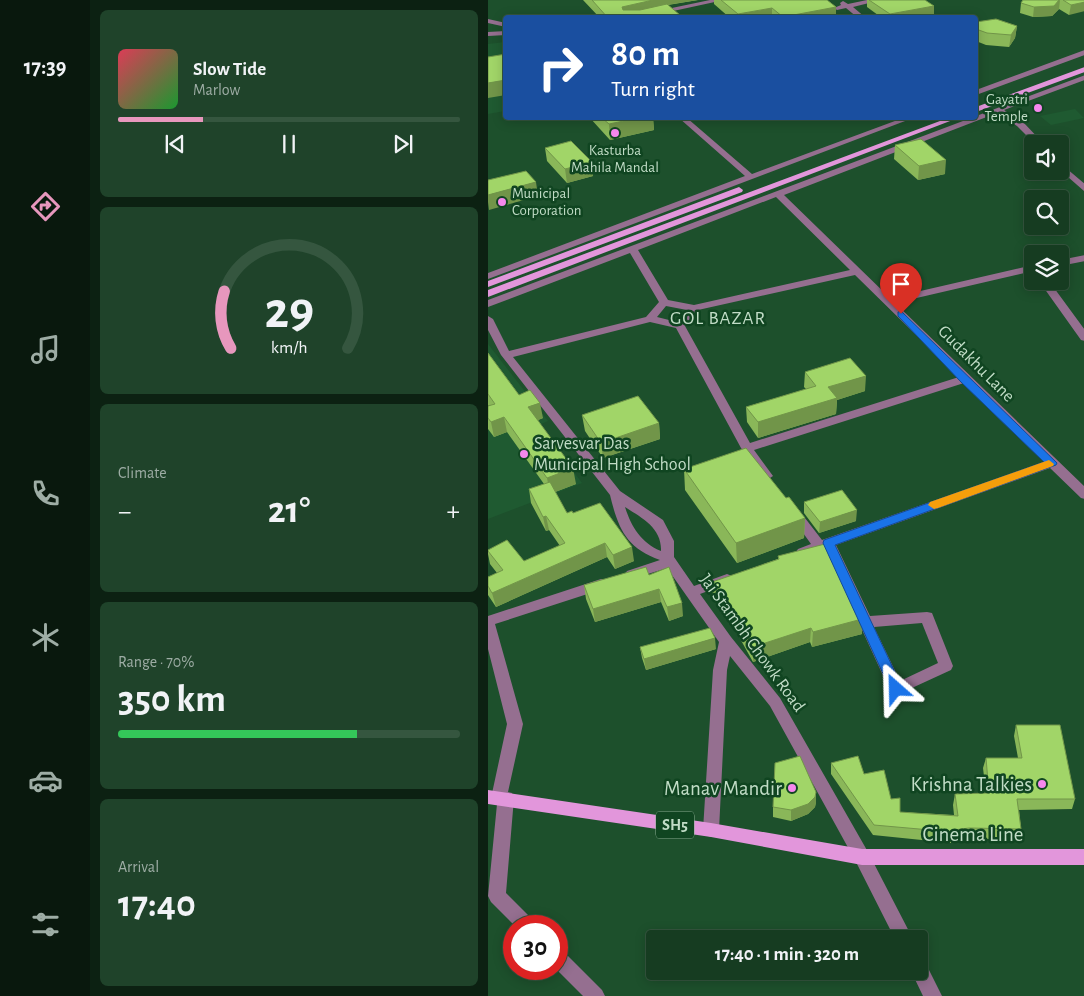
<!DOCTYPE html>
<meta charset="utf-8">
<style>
:root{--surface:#163c21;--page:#1f432a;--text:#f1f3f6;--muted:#9eada5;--line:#35563f;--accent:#e797bd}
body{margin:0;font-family:"Alegreya Sans",sans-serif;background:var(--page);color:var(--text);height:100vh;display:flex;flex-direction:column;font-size:19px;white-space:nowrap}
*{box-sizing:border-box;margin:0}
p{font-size:16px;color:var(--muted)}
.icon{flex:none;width:28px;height:28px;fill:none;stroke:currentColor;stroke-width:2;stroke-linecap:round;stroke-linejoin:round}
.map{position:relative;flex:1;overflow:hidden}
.sheet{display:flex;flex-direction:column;gap:10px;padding:10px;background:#0c2112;width:398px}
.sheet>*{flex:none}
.hud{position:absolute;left:15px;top:15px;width:475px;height:105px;border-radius:5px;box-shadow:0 2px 12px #0003,0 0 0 1px var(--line);background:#1a4fa0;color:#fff;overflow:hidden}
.controls{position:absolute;left:536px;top:135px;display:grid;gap:10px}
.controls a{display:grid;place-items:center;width:45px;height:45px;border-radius:5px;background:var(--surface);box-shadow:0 2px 12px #0003,0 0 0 1px var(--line);font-size:25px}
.speed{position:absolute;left:15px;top:915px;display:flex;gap:10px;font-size:25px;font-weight:700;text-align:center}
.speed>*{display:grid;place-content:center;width:65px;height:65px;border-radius:50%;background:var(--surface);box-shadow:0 2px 12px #0003,0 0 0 1px var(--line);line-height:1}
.speed .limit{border:8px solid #d22;background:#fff;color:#111}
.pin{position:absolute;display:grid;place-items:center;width:42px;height:42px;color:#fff;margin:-51px -21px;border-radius:50% 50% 50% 0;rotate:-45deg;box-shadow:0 0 5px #0007}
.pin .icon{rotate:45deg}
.me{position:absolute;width:55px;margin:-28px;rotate:335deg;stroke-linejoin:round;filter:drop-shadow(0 0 4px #0008)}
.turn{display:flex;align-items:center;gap:18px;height:105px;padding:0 25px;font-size:22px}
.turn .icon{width:65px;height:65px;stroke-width:2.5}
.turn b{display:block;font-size:35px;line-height:42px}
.big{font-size:38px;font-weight:700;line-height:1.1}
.sheet .widget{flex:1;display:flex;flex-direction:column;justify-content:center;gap:8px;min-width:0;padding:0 18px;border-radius:8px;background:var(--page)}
.sheet .dial{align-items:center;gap:0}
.dial svg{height:130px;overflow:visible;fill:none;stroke:var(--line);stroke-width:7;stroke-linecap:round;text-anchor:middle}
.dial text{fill:var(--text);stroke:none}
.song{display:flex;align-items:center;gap:15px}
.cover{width:60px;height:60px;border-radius:8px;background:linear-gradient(135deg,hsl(350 70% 55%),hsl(130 70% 35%))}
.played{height:5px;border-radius:2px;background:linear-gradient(90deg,var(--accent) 25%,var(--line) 25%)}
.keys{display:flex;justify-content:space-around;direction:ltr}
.heat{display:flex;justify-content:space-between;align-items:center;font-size:28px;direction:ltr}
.charge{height:8px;border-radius:4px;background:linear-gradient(90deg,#34c759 70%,var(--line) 0)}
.trip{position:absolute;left:158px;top:930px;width:282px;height:50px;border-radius:5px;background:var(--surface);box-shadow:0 2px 12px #0003,0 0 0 1px var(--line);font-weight:700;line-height:50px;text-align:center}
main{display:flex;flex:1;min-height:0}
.dock{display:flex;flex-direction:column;width:90px;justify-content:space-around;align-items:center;background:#09180d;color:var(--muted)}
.dock .icon{width:35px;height:35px}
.dock .selected{color:var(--accent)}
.dock b{font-size:22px;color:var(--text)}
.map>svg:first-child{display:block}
</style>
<main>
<nav class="dock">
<b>17:39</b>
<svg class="icon selected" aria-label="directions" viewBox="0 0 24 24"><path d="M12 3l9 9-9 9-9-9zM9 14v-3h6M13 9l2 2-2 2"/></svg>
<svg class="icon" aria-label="music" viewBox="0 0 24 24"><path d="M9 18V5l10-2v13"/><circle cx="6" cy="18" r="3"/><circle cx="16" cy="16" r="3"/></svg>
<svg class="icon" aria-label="phone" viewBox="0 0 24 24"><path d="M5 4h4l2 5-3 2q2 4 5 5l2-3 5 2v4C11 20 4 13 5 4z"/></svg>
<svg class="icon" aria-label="climate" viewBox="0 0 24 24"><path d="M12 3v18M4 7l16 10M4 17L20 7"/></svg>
<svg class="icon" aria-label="car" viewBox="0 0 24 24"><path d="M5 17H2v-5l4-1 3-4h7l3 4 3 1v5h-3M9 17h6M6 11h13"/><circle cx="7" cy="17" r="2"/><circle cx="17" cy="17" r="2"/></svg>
<svg class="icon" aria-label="filters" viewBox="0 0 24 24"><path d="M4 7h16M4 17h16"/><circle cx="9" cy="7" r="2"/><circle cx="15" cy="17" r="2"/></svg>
</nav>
<section class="sheet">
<div class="widget">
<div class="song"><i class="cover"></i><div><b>Slow Tide</b><p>Marlow</p></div></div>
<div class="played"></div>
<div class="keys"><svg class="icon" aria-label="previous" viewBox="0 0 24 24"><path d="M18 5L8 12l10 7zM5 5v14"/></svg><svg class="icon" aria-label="pause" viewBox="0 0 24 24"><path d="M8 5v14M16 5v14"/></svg><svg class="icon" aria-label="next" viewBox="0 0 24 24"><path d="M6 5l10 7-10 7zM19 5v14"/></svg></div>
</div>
<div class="widget dial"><svg viewBox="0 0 100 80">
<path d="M14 69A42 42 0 1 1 86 69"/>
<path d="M14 69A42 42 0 0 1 10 34" stroke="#e797bd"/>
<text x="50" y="56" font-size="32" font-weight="700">29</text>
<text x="50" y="72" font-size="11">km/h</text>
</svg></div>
<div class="widget"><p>Climate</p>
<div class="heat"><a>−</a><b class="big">21°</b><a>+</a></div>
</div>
<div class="widget"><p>Range · 70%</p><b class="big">350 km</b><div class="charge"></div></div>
<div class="widget"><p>Arrival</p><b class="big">17:40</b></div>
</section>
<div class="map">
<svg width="597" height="996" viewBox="0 0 597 996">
<rect width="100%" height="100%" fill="#1d502c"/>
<path fill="#1f5a31" d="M17,42V111L0,114V44Z
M587,109L596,118L563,125L552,116Z
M0,344L60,421L51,425L94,483L0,519Z"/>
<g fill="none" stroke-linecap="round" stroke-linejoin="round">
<path fill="#956f90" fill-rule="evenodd" d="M222,0H236L153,18H136Z
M379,0H393L365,7L378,18H370L358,8L349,10L346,8L353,5L352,3L355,1L360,4Z
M0,19L18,23V27L0,23Z
M18,31V35L0,36V32Z
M597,50V55L488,95V90Z
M597,75V80L516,110L535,122L556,144H547L529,126L509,113L296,195L402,298L545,265V271L407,303L597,487V499L593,498L562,468L348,545L382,616L439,612L444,613L465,666L463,670L413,693L408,695L403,693L337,549L315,557L310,555L308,552L310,549L323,544L300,512L302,509H310L334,540L556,462L476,383L266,450L285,476L279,480L275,479L253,448L188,328L162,322L25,357L132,491L175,520L186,541V557L206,586L239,574L244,576L246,579L244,582L212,594L243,637L292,698L380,852L425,939H407L368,862L282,706L242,656L239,670L231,830L229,835L223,837L217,835L215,830L225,670L231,642L179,568L144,579L139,577L137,574L139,571L172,560C138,548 130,528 122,495L13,355L0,330V316L5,319L21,351L158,317L171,302L142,253L0,307V300ZM288,197L362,270L206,305L180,300L150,250ZM367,275L471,377L262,443L197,326L210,310ZM178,306L199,310L189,322L169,317ZM137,507C154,518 174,528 173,551C153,543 143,526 137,507ZM434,623L450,663L412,681L386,627Z
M191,118H199L264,174L415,118H425L0,279V273L257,176Z
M572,163L597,184V192L572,170Z
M597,255V261L572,266V260Z
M551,281H561L597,330V341L593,340Z
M113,579L118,580L120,584L118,588L7,624L35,724L20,792L24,793L26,798L18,893L45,920L48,926H27L3,902L0,896L9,804L5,803L3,798L19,724L0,649V616Z
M69,949L75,951L114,990L117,996H95L68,969Z
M431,959L437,962L454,996H435L423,971H431Z"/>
<path fill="#e296db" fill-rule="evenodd" d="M597,67V72L488,112V107Z
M460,118H470L0,297V290Z
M251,187L255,190L254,192L0,287V281Z
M0,790L223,823L374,849H597V865H374L223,837L0,804Z"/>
</g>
<path fill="#8ab759" d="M95,0H210L180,5L192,18H112Z
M226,0H339L348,7V17L242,18L226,4Z
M379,0H437L446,14L428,18H394L379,7Z
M535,0H597L581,15L571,9L564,16L545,17L532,13L533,3Z
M488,22L529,26L527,38L521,47L498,45L488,41Z
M102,118H165L166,130L122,140Z
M407,145L457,174L430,180L406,159Z
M57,148L104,162L105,176L79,183L59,161Z
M0,353L31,395L55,418L50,420L88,484L67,492L79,513H85L146,561L127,569L119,557L8,607L0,595V577L9,573L2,564L0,554V550L36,561L72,546L61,530L58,531L43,503L41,489L56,484L19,432L6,437L0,429V406H1L0,405Z
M317,372L377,391L349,400L348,414L270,438L259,422L258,407L318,389L316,387Z
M94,415L171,423L172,439L115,458L97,431Z
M196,469L298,498L317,518L316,538L249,563L197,490Z
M316,502L368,521L331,533L316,513Z
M290,556L374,619V634L324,647L322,642L265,662L239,615L236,616L224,597V582L290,559Z
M161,575L195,616L181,621L173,602L107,622L98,599L96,585Z
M152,647L228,649L158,670L154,658Z
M528,725L587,799L584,809L531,810L533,829L530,839H479L463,840V843L385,835L343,774V763L376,774L403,799L412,812L466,815L465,805L467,794L498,793L495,768L498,758H530L526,736Z
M328,802L327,807L320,814L303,821L285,817V807Z"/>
<path fill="#719549" d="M165,0H210L172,6L134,17V7Z
M572,0L571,9L564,16L545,17L546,7Z
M597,2V11L581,15L583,5Z
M446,6V14L428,18H402V14Z
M348,7V17L295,18V17Z
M284,8V18H250V14Z
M529,26L527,38L521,47L523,35Z
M18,80V95L0,98V83Z
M150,118H165L166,130L122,140L121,124Z
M458,160L457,174L430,180L431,166Z
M104,162L105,176L79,183L77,169Z
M48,182L50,196L1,210L0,202V195Z
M378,376L377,391L349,400L348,414L270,438V422L340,387Z
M52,403L55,418L43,423L40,407Z
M16,417L19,432L6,437L3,422Z
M171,423L172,439L115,458L113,443Z
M85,468L88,484L62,494L59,478Z
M369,510L368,521L331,533L332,522Z
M58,516L61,530L58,531L55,517Z
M317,518L316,538L249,563L248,543Z
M117,543L119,557L8,607L4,593Z
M144,547L146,561L127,569L125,555Z
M171,589L173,602L107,622L105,609Z
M239,600V615L236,616L235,602Z
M194,603L195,616L181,621L179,607Z
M374,619V634L324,647L325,632Z
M323,628L322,642L265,662V647Z
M227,638L228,649L158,670L156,659Z
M328,792V802L327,807L320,814L303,821V810Z"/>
<path fill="#a1d568" stroke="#719549" d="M104,0H165L134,7L135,10H152L179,4L192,15L181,18H120Z
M233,0H339L348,7L295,17L284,8L250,14Z
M381,0H437L446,6L402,14Z
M535,0H571L566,6L546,7L533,3Z
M575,0H597V2L583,5Z
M508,19L529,26L523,35L499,33L488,29V22Z
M18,54V80L0,83V57Z
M114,118H150L121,124Z
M433,139L458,160L431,166L407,145Z
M83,141L104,162L77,169L57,148Z
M38,171L48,182L0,195V180Z
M0,353L31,395L42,390L52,403L40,407L85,468L59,478L16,417L3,422L0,418V406L7,404L0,394Z
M362,358L378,376L340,387L349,398L270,422L258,407L328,386L317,372Z
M150,396L171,423L113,443L94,415Z
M258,448L298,498L301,497L317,518L248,543L196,469Z
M62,482L79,513L84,511L85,513L112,503L144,547L125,555L117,543L4,593L0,586V577L15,570L0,551V550L19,540L36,561L77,543L58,516L55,517L41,489Z
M354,490L369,510L332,522L316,502Z
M337,544L374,619L325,632L323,628L265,647L239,600L235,602L224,582L291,559L290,556Z
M158,567L161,575L181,567L194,603L179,607L171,589L105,609L96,585Z
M222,628L227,638L156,659L152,647Z
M528,725H572L587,799H529L533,829L481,828L465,830V832L386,825L343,763L370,756L376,774L396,770L403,799L412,798V812L470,816L467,794L501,793L498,758H534Z
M312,756L328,792L327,797L320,804L303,810L285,807L287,763Z"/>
<path fill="#1a73e8" stroke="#114b97" d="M413,311L569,463L568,465L347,545L415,689L408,695L402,689L335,543L336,540L556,462L473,382L410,316V312Z"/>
<path fill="#f59e0b" d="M561,460L566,464L565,466L450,508L446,509L440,505L442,502Z"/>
<g fill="#f688ed" stroke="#104521" stroke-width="2">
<circle cx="550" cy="108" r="5"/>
<circle cx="127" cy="133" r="5"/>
<circle cx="14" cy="202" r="5"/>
<circle cx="36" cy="454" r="5"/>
<circle cx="554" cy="784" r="5"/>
<circle cx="304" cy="788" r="5"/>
</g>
<g text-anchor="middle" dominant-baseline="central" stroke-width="5" stroke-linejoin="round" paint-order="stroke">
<g font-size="15" fill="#c1dcc6" stroke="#104521" text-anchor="end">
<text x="540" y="99">Gayatri<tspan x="540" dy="17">Temple</tspan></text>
<text x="127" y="150" text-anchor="middle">Kasturba<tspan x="127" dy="17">Mahila Mandal</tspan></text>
<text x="24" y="193" text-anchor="start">Municipal<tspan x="24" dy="17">Corporation</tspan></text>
</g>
<rect fill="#104521" stroke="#8caf94" stroke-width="1" x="168" y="811.5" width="38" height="27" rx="4"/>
<g font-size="16" font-weight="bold" fill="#c1dcc6">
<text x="187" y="825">SH5</text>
</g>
<g font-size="18" fill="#c1dcc6" stroke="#104521">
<text transform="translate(488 364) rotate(45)">Gudakhu Lane</text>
<text transform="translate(264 643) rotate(54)">Jai Stambh Chowk Road</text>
</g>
<g font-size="18" fill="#c1dcc6" stroke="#104521" text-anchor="start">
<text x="46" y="444">Sarvesvar Das<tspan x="46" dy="21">Municipal High School</tspan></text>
</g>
<g font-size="19" letter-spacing="1" fill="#c1dcc6" stroke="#104521">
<text x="230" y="318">GOL BAZAR</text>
</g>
<g font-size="21" fill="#c1dcc6" stroke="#104521" text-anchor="end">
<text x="544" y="784">Krishna Talkies</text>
<text x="294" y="788">Manav Mandir</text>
</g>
<g font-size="21" fill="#c1dcc6" stroke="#104521">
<text x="485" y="834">Cinema Line</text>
</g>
</g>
</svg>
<div class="controls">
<a><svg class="icon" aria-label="sound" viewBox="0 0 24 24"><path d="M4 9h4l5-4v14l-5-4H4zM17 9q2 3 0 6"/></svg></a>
<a><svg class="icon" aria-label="search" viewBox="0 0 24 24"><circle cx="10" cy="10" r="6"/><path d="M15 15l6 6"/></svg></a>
<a><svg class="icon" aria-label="layers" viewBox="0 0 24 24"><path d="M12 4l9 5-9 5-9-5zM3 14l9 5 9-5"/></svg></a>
</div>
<div class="speed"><div class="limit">30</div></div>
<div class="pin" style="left:413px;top:314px;background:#d93025"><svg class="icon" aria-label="arrive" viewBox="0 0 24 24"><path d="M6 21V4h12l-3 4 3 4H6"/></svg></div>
<svg class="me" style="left:408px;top:689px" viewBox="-20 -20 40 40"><path d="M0-17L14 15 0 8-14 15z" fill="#1a73e8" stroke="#fff" stroke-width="4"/></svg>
<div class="trip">17:40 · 1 min · 320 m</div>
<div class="hud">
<div class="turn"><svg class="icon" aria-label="right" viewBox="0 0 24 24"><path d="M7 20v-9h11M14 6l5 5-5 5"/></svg><div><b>80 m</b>Turn right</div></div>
</div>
</div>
</main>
